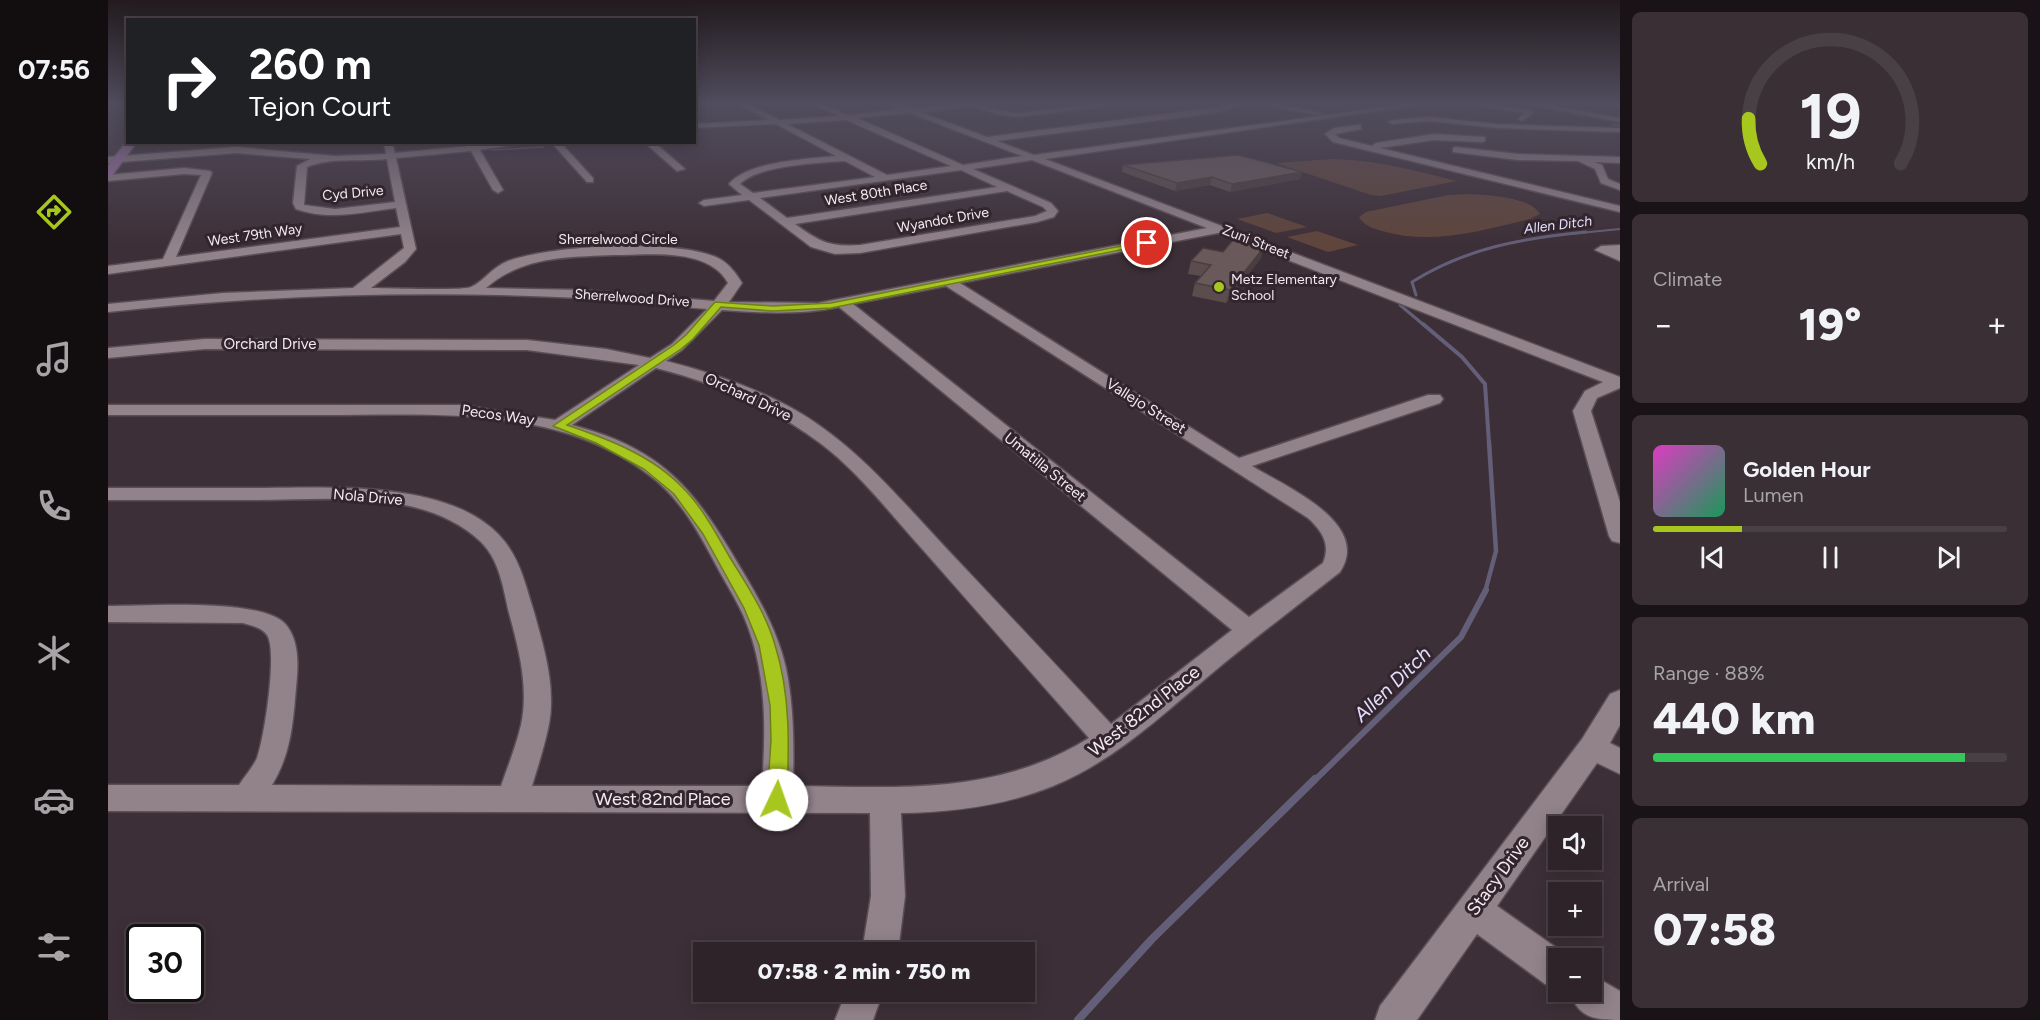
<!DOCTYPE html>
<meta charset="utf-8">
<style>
:root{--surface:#2e2329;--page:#3a2f35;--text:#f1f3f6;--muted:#a7a4a8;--line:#494046;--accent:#a7c71e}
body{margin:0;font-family:Figtree,sans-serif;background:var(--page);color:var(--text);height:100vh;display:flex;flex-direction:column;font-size:22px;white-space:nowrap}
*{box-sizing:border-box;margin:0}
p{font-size:20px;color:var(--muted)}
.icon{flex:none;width:33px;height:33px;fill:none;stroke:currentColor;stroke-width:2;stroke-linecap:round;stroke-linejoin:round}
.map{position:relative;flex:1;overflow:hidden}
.side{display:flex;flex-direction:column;gap:12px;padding:12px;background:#191317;width:420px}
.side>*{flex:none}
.guide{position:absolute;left:18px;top:18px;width:570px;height:126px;border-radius:0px;box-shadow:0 3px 15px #0003,0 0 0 2px var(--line);background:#202124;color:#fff;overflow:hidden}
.buttons{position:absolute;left:1440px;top:816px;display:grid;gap:12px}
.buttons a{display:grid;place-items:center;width:54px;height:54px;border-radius:0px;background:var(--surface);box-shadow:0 3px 15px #0003,0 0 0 2px var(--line);font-size:30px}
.speed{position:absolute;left:18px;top:924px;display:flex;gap:12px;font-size:30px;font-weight:700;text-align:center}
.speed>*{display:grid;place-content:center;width:78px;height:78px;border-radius:50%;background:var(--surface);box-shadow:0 3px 15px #0003,0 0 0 2px var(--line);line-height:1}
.speed .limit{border:3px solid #111;border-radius:9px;background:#fff;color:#111}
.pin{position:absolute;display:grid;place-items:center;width:51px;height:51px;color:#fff;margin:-26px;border:3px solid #fff;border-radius:50%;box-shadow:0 2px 6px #0007}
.me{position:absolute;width:66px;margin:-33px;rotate:3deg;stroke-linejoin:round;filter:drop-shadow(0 0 4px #0008)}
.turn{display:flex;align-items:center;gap:21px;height:126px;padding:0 24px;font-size:27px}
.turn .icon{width:78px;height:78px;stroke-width:2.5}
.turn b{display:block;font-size:42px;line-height:51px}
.big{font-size:45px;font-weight:800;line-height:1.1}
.side .widget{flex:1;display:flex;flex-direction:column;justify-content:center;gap:9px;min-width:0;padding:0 21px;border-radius:9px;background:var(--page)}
.side .dial{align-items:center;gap:0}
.dial svg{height:156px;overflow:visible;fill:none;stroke:var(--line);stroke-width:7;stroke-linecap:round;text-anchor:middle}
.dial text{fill:var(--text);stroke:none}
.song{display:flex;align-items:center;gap:18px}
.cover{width:72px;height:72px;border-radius:9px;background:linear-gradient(135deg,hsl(310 70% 55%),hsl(150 70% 35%))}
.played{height:6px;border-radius:3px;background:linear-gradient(90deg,var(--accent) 25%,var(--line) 25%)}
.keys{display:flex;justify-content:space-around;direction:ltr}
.heat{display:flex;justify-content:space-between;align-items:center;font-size:33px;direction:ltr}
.charge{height:9px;border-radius:4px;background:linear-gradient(90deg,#34c759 88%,var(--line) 0)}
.trip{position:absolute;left:585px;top:942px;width:342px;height:60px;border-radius:0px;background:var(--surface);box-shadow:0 3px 15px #0003,0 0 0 2px var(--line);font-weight:800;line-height:60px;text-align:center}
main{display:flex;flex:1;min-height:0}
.tab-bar{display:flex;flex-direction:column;width:108px;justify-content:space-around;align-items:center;background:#120e10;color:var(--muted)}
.tab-bar .icon{width:42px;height:42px}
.tab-bar .on{color:var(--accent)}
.tab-bar b{font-size:27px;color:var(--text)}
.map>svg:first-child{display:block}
</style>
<main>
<nav class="tab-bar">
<b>07:56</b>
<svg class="icon on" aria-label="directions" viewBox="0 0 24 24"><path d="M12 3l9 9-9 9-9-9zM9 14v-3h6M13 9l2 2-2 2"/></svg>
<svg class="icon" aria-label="music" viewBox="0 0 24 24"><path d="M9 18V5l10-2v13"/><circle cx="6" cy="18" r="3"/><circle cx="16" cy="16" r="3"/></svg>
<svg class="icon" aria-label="phone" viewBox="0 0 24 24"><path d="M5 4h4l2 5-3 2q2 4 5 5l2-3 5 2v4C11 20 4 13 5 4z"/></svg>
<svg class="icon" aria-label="climate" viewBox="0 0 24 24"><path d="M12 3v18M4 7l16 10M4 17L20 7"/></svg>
<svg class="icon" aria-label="car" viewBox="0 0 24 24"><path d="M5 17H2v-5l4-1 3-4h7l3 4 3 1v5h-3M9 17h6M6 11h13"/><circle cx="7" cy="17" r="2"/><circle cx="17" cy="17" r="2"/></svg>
<svg class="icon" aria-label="filters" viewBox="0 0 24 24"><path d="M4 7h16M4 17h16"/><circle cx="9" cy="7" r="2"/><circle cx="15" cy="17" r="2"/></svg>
</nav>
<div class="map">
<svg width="1512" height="1020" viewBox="0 0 1512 1020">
<rect width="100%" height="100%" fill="#3d2f37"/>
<path fill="#5f453c" d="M1223,159C1269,160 1305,170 1349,181L1273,196L1263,195L1168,163Z
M1363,194C1380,195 1423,197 1432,214L1422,219C1373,230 1325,246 1274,231C1265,228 1256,226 1251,217L1258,212L1340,195Z
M1159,213L1199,227L1168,233L1129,219Z
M1209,231L1250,245L1220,252L1179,237Z"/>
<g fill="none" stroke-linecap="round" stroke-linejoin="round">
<path stroke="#635f79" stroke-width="1.5" d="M1447,103L1451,106
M1463,113L1475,117
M1504,124L1512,126
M383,150L436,147"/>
<path stroke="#635f79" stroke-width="2" d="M1462,234L1512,229"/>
<path stroke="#635f79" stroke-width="3" d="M1308,295L1304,282C1358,248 1415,238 1478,232
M1292,305L1317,326"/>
<path stroke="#635f79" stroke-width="4" d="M1315,324L1354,357L1377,384L1381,443"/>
<path stroke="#635f79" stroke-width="4.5" d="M1377,592L1388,551L1381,442"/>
<path stroke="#635f79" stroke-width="6" d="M1206,781L1353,637L1378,590"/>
<path stroke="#635f79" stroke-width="8" d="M970,1020L1044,939L1207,779"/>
<defs>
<path id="minor" d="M629,103H639L671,120L730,116L703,103H713L740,115L793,109L779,103H790L803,108L867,103L889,110L910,113L1001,103H1025L910,117L888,114L863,106L812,112L879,137L1141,103L1107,113L889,141L926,155L1306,103H1326L937,159L1512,377V388L1489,398L1483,411L1512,502V543L1504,541L1501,536L1465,411L1477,391L1495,382L1110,233L852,283L1131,458L1320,395H1332L1335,399L1332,403L1144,466C1178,487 1264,523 1232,572C1189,606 1145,639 1103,674C1053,716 1006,761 945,786C896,806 845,812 793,813L797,896L790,952H754L763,896L762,813L0,811V785H131C137,776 145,767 149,758C156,739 170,651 159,635C153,627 144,626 135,623L0,622V606C37,606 158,597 179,626C192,643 190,668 188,688C185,723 183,754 164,785L393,786C400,766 408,746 413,725C421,688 411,649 401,613C395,588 392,561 373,542C316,488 222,500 150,500C100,500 50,500 0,500V488C49,488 97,488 146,488C217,488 338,479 391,535C412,557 417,584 426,612C436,648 448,687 441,724C437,745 430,766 424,786H654C658,729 659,671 636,617C628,599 617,582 608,565C590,531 572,498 541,475C450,404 321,415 213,415C142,415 71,415 0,415V405H353L447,420L531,365L419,350L97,349L0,358V348L97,339L419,340L498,349L542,358L564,344L599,309C557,306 515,300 472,298C318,290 154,295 0,312V304L115,293L245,288L296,248L293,234L0,274V266L55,259L93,175L76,174L0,181V175L76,168L102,171L104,173L68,257L292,227L288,208C255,212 221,221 188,209L185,203L189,166L202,159L128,153L0,163V157L128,147L227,156L278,154L276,142H284L287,153L361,146L359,142H368L369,145L425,142L372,150L395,190L390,193L385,190L363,151L288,158L308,249L297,262L263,288C278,288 354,291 363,287C375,282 384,267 400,261C445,245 564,239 608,257C620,262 628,273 634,283L621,302L710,303L1099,228L924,160L865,169L943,203L950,211L946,217L929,222L752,253L727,254L703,247L641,200L596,206L591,203L596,200L634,195L621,184C640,161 700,159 728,156L668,124L586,128V124L660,120ZM802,113L914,156L855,165L749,118ZM738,120L843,166L779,175L679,124ZM279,159L287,202L227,209L196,205L199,167C223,157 252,162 279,159ZM737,161L767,177L645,193L632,184C651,165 710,163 737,161ZM853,170L889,187L679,218L652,198ZM899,191L935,207L939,211L927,216L752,245C721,247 712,242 687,224ZM506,255C541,255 600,247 620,283L606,301L475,290L378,288C414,256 461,257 506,255ZM838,286L1200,518C1214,531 1223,544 1215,563L1141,617L745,304ZM731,307L1124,630L1003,724C948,665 893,606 837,547C793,500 750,448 694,414C652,389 605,373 558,361L574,350L614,310C653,313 693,315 731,307ZM548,368C607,383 662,406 712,443C751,472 783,515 816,551C871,614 926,676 981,738C888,796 790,787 685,786C686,747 686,707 678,668C670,633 653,602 635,572C588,492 559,450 464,425Z
M1145,103H1162L1214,113L1210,115Z
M1369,103L1422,110L1426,112L1414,121L1410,119L1416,113L1372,106Z
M1414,103H1430L1512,118V122Z
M1321,117L1389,124L1509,128H1512V132L1389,128L1321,121L1284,124L1280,122L1284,120Z
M1250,125H1253V129L1227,134L1231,138L1264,146L1268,143L1326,134L1377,137V141L1374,142L1326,140L1272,148L1512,206V212L1225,142L1217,134L1226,128Z
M443,142H452L485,178V182H479Z
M536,142H546L577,169L569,171Z
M1348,147L1410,154L1512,157V163L1487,162L1494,165L1500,179L1512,184V190L1493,183L1487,169L1470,161L1410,160L1345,152V148Z
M1512,245V261L1487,250L1493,246Z
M1512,690V725L1502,743L1512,748V774L1489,763L1389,906L1463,958H1450V989L1437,984L1369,934L1309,1020H1267L1272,1006L1474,739L1502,694Z
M1484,975L1512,991V1020C1487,1020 1470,1018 1462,992H1484Z
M738,992H775L765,1020H727Z"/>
<path id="major" d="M1502,103H1512V107L1504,105Z
M20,140V142H29L4,176L0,177V165Z"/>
</defs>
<use href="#minor" stroke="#5a4e54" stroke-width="3"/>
<use href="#major" stroke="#5a4e54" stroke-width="3"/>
<use href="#minor" fill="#92828a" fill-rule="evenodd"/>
<use href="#major" fill="#9f75a6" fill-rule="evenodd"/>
</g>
<path fill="#5b4d4d" d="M1468,103H1496L1482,105Z
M1015,165L1194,172L1192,179L1122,192L1102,185L1067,191L1014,172Z
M1153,258L1118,303L1084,296L1087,283L1093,276L1080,274L1083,261Z"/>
<path fill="#4a3e3f" d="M1483,103H1496L1482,105Z
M1194,172L1192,179L1122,192L1124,184Z
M1104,177L1102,185L1067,191L1069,183Z
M1157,246L1153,258L1118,303L1122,290Z"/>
<path fill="#6a595a" stroke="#4a3e3f" stroke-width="1.5" d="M1130,155L1194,172L1124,184L1104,177L1069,183L1015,165Z
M1125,240L1157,246L1122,290L1087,283L1103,265L1083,261L1095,248L1115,252Z"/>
<linearGradient id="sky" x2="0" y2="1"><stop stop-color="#221a1e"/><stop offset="0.42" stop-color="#514d5e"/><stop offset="1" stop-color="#514d5e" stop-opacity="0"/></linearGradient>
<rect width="1512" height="246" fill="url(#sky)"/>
<path fill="#a7c71e" stroke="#6d8114" stroke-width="1.5" d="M1039,241H1042V244L723,308L665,311L613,307L585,339L573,349L459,425C500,439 545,456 575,488C594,507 608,533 621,556C638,584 658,613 667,645C683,696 681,747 679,800L677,806L669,808L662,806L659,800L663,740L662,705L651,645L636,608L595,534L566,494L536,469L488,443L445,426L566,345L578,335L607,302L665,306L723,303Z"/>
<circle fill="#a7c71e" stroke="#33252d" stroke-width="2" cx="1111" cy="287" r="6"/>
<g text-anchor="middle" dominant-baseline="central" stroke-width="6" stroke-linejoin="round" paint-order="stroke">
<g font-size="14" fill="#f3eaef" stroke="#33252d">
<text transform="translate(245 193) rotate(-5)">Cyd Drive</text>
<text transform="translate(768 193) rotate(-9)">West 80th Place</text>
<text transform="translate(835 220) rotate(-10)">Wyandot Drive</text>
<text transform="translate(147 235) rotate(-8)">West 79th Way</text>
<text x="510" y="239">Sherrelwood Circle</text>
<text transform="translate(1148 242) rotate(21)">Zuni Street</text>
<text transform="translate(524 298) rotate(4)">Sherrelwood Drive</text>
</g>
<g font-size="14" font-style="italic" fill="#e2defd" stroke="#33252d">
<text transform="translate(1450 225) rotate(-7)">Allen Ditch</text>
</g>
<g font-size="14" fill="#f3eaef" stroke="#33252d" text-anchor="start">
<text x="1123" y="279">Metz Elementary<tspan x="1123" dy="16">School</tspan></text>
</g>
<g font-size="15" fill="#f3eaef" stroke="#33252d">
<text x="162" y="344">Orchard Drive</text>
<text transform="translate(640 397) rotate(25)">Orchard Drive</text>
<text transform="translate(1038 406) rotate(32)">Vallejo Street</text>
<text transform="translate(390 415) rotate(8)">Pecos Way</text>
<text transform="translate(937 467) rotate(39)">Umatilla Street</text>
<text transform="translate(260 497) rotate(5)">Nola Drive</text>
</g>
<g font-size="18" fill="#f3eaef" stroke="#33252d">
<text transform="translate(1036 711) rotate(-38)">West 82nd Place</text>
<text x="555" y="799">West 82nd Place</text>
<text transform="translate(1390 876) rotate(-54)">Stacy Drive</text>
</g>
<g font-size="20" font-style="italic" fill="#e2defd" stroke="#33252d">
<text transform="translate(1284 684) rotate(-44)">Allen Ditch</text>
</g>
</g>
</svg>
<div class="buttons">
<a><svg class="icon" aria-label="sound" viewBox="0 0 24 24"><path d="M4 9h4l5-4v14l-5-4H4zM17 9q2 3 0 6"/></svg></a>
<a>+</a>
<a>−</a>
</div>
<div class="speed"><div class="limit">30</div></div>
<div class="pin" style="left:1039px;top:243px;background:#d93025"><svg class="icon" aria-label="arrive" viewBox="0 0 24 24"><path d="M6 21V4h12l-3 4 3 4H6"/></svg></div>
<svg class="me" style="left:669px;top:800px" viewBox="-20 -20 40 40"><circle r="19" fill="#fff"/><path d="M0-13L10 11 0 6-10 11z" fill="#a7c71e"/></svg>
<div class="trip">07:58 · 2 min · 750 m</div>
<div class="guide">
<div class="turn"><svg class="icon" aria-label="right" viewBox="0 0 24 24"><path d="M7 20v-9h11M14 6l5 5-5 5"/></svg><div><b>260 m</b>Tejon Court</div></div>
</div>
</div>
<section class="side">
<div class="widget dial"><svg viewBox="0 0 100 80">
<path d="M14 69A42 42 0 1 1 86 69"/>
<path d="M14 69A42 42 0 0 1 8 46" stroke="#a7c71e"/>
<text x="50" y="56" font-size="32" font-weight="700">19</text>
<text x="50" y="72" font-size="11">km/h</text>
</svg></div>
<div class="widget"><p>Climate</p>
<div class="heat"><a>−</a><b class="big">19°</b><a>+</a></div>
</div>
<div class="widget">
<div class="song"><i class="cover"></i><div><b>Golden Hour</b><p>Lumen</p></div></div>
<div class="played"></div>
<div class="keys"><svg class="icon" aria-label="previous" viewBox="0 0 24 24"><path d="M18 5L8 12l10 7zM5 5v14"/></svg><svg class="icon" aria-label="pause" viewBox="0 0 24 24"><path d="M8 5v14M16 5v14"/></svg><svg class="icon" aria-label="next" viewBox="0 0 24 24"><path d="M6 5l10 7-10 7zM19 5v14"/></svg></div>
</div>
<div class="widget"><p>Range · 88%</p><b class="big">440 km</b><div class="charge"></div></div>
<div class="widget"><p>Arrival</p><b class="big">07:58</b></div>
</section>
</main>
